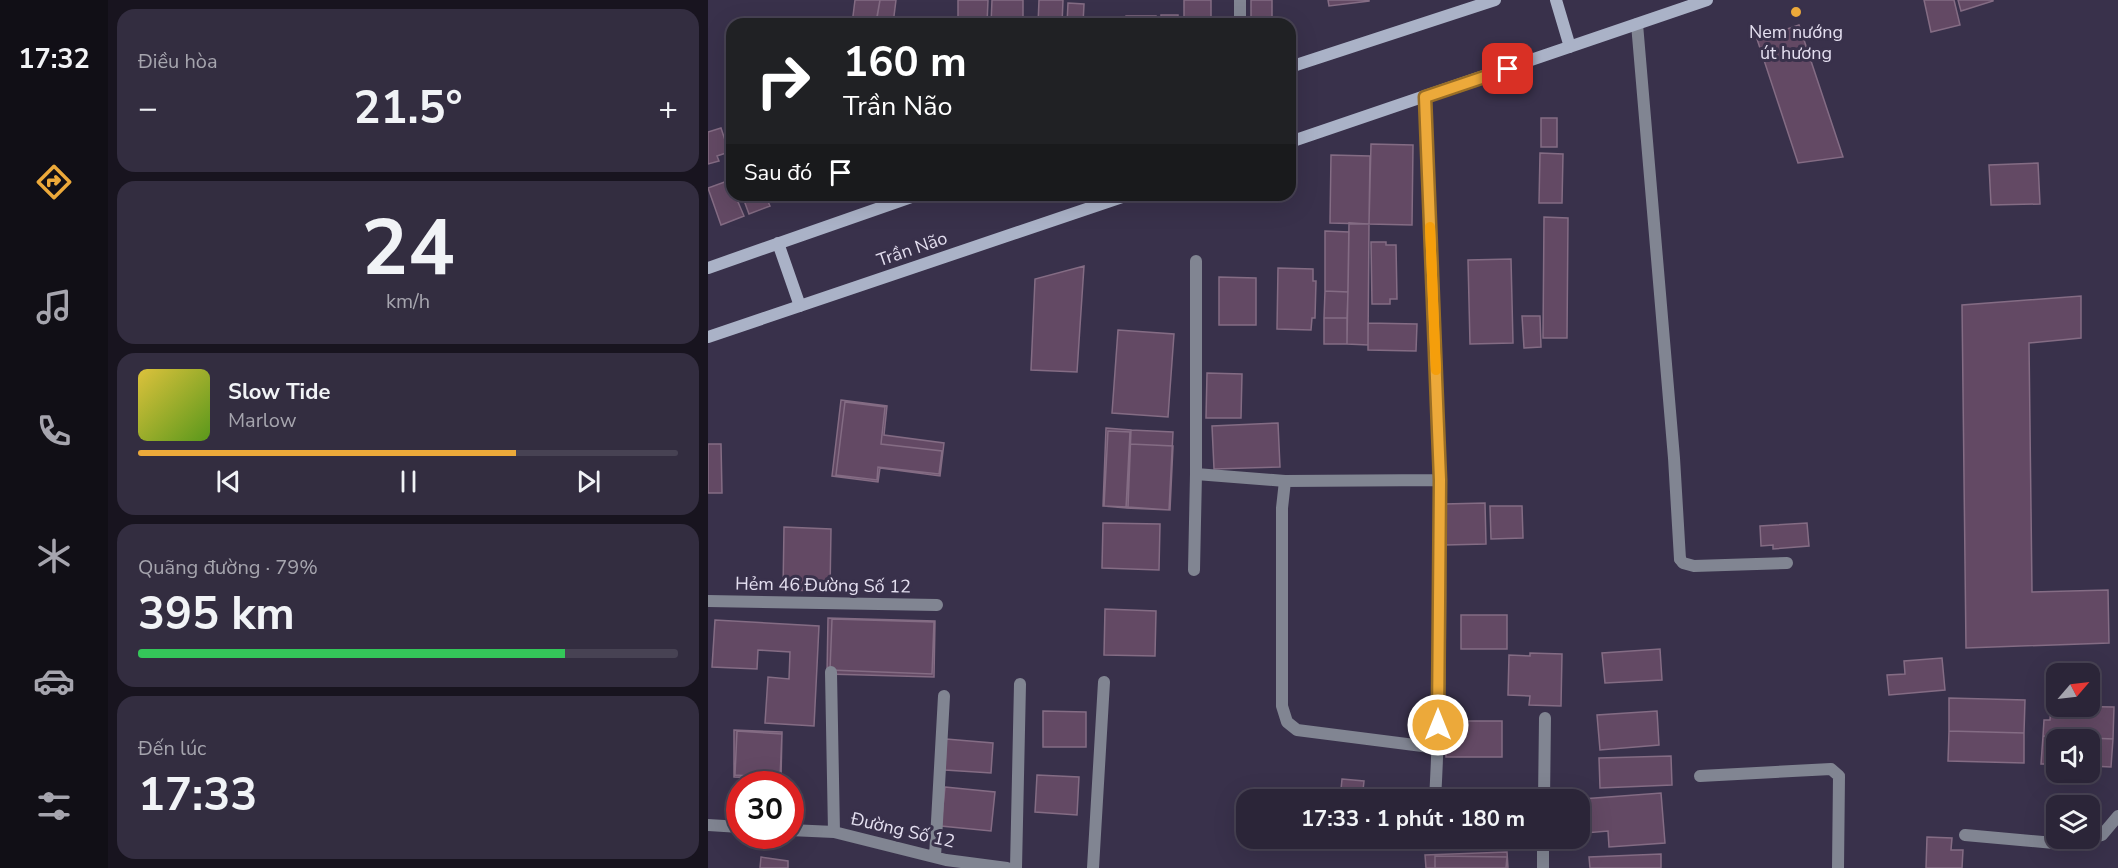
<!DOCTYPE html>
<html lang="vi">
<meta charset="utf-8">
<style>
:root{--surface:#2b2538;--page:#332d40;--text:#f1f3f6;--muted:#a6a5ae;--line:#474253;--accent:#eca93a}
body{margin:0;font-family:"Nunito Sans",sans-serif;background:var(--page);color:var(--text);height:100vh;display:flex;flex-direction:column;font-size:22px;white-space:nowrap}
*{box-sizing:border-box;margin:0}
p{font-size:20px;color:var(--muted)}
.icon{flex:none;width:33px;height:33px;fill:none;stroke:currentColor;stroke-width:2;stroke-linecap:round;stroke-linejoin:round}
.map{position:relative;flex:1;overflow:hidden}
.side{display:flex;flex-direction:column;gap:9px;padding:9px;background:#18141f;width:600px}
.side>*{flex:none}
.hud{position:absolute;left:18px;top:18px;width:570px;height:183px;border-radius:18px;box-shadow:0 6px 24px #0002,0 0 0 2px var(--line);background:#202124;color:#fff;overflow:hidden}
.needle{width:39px;rotate:62deg}
.controls{position:absolute;left:1338px;top:663px;display:grid;gap:12px}
.controls a{display:grid;place-items:center;width:54px;height:54px;border-radius:12px;background:var(--surface);box-shadow:0 6px 24px #0002,0 0 0 2px var(--line);font-size:30px}
.speed{position:absolute;left:18px;top:771px;display:flex;gap:12px;font-size:30px;font-weight:700;text-align:center}
.speed>*{display:grid;place-content:center;width:78px;height:78px;border-radius:50%;background:var(--surface);box-shadow:0 6px 24px #0002,0 0 0 2px var(--line);line-height:1}
.speed .limit{border:9px solid #d22;background:#fff;color:#111}
.pin{position:absolute;display:grid;place-items:center;width:51px;height:51px;color:#fff;margin:-26px;border-radius:12px;box-shadow:0 3px 9px #0006}
.me{position:absolute;width:66px;margin:-33px;rotate:0deg;stroke-linejoin:round;filter:drop-shadow(0 0 4px #0008)}
.turn{display:flex;align-items:center;gap:21px;height:126px;padding:0 18px;font-size:27px}
.turn .icon{width:78px;height:78px;stroke-width:2.5}
.turn b{display:block;font-size:42px;line-height:51px}
.then{display:flex;align-items:center;height:57px;padding:0 18px;background:#0003;gap:12px;font-size:22px}
.big{font-size:45px;font-weight:700;line-height:1.1}
.side .widget{flex:1;display:flex;flex-direction:column;justify-content:center;gap:9px;min-width:0;padding:0 21px;border-radius:18px;background:var(--page)}
.side .dial{align-items:center;gap:0}
.dial b{font-size:78px;line-height:1}
.song{display:flex;align-items:center;gap:18px}
.cover{width:72px;height:72px;border-radius:9px;background:linear-gradient(135deg,hsl(50 70% 55%),hsl(90 70% 35%))}
.played{height:6px;border-radius:3px;background:linear-gradient(90deg,var(--accent) 70%,var(--line) 70%)}
.keys{display:flex;justify-content:space-around;direction:ltr}
.heat{display:flex;justify-content:space-between;align-items:center;font-size:33px;direction:ltr}
.charge{height:9px;border-radius:4px;background:linear-gradient(90deg,#34c759 79%,var(--line) 0)}
.trip{position:absolute;left:528px;top:789px;width:354px;height:60px;border-radius:18px;background:var(--surface);box-shadow:0 6px 24px #0002,0 0 0 2px var(--line);font-weight:700;line-height:60px;text-align:center}
main{display:flex;flex:1;min-height:0}
.tab-bar{display:flex;flex-direction:column;width:108px;justify-content:space-around;align-items:center;background:#110f16;color:var(--muted)}
.tab-bar .icon{width:42px;height:42px}
.tab-bar .current{color:var(--accent)}
.tab-bar b{font-size:27px;color:var(--text)}
.map>svg:first-child{display:block}
</style>
<main>
<nav class="tab-bar">
<b>17:32</b>
<svg class="icon current" aria-label="directions" viewBox="0 0 24 24"><path d="M12 3l9 9-9 9-9-9zM9 14v-3h6M13 9l2 2-2 2"/></svg>
<svg class="icon" aria-label="music" viewBox="0 0 24 24"><path d="M9 18V5l10-2v13"/><circle cx="6" cy="18" r="3"/><circle cx="16" cy="16" r="3"/></svg>
<svg class="icon" aria-label="phone" viewBox="0 0 24 24"><path d="M5 4h4l2 5-3 2q2 4 5 5l2-3 5 2v4C11 20 4 13 5 4z"/></svg>
<svg class="icon" aria-label="climate" viewBox="0 0 24 24"><path d="M12 3v18M4 7l16 10M4 17L20 7"/></svg>
<svg class="icon" aria-label="car" viewBox="0 0 24 24"><path d="M5 17H2v-5l4-1 3-4h7l3 4 3 1v5h-3M9 17h6M6 11h13"/><circle cx="7" cy="17" r="2"/><circle cx="17" cy="17" r="2"/></svg>
<svg class="icon" aria-label="filters" viewBox="0 0 24 24"><path d="M4 7h16M4 17h16"/><circle cx="9" cy="7" r="2"/><circle cx="15" cy="17" r="2"/></svg>
</nav>
<section class="side">
<div class="widget"><p>Điều hòa</p>
<div class="heat"><a>−</a><b class="big">21.5°</b><a>+</a></div>
</div>
<div class="widget dial"><b>24</b><p>km/h</p></div>
<div class="widget">
<div class="song"><i class="cover"></i><div><b>Slow Tide</b><p>Marlow</p></div></div>
<div class="played"></div>
<div class="keys"><svg class="icon" aria-label="previous" viewBox="0 0 24 24"><path d="M18 5L8 12l10 7zM5 5v14"/></svg><svg class="icon" aria-label="pause" viewBox="0 0 24 24"><path d="M8 5v14M16 5v14"/></svg><svg class="icon" aria-label="next" viewBox="0 0 24 24"><path d="M6 5l10 7-10 7zM19 5v14"/></svg></div>
</div>
<div class="widget"><p>Quãng đường · 79%</p><b class="big">395 km</b><div class="charge"></div></div>
<div class="widget"><p>Đến lúc</p><b class="big">17:33</b></div>
</section>
<div class="map">
<svg width="1410" height="868" viewBox="0 0 1410 868">
<rect width="100%" height="100%" fill="#39314b"/>
<path fill="#634964" stroke="#846c84" stroke-width="1.5" d="M147,0H172L168,24H144Z
M172,0H188L185,24L168,22Z
M250,0H280L279,24H250Z
M284,0H315V24H283Z
M331,0H355L354,24H330Z
M476,0H503V24H476Z
M543,0H564V24H543Z
M620,0H661V1L621,6Z
M1216,0H1246L1252,25L1223,32Z
M1250,0H1285V1L1253,11Z
M360,3L376,4L375,24H359Z
M453,15H470V24H453Z
M418,16H448V24H417Z
M1091,25L1135,157L1090,163L1049,39Z
M833,118H849V147H833Z
M13,128L21,152L9,156L11,161L0,164V132Z
M663,144L705,145L704,225L661,224Z
M832,153L855,154L854,203H831Z
M623,155L662,156L661,224L622,223Z
M1330,163L1332,204L1283,205L1281,165Z
M22,180L24,195H27L36,216L13,225L0,188Z
M34,195H57L62,206L41,214Z
M836,217L860,218L859,338H835Z
M641,223L661,224L660,345L639,344Z
M617,231L641,232L640,292L617,291Z
M663,242H678V245H688L689,299H682V304H664Z
M803,259L805,343L762,344L760,260Z
M376,266L369,372L323,370L327,279Z
M570,268L605,269V281H608L607,318H604L603,330L569,329Z
M511,277L548,278V325H511Z
M617,291L640,292L639,318H616Z
M1373,296V338L1321,343L1324,592L1400,590L1401,643L1258,648L1254,305Z
M814,316H832L833,347L816,348Z
M616,318H639V344H616Z
M660,323L709,324L708,351L660,350Z
M410,330L466,334L460,417L404,413Z
M499,373L534,374L533,418H498Z
M133,400L179,406L176,435L236,443L232,476L172,468L170,482L124,476Z
M137,402L177,407L173,444L234,451L231,474L170,467L169,480L128,475Z
M570,423L572,467L506,469L504,426Z
M398,428L423,430L420,507L395,506Z
M423,430L465,432L461,510L420,507Z
M400,431L422,432L418,508L396,506Z
M0,444H13L14,493H0Z
M422,444L465,446L462,510L418,508Z
M777,503L778,544L737,545L736,504Z
M782,506H814L815,538L783,539Z
M395,523L452,524L451,570L394,568Z
M1099,523L1101,546L1065,549V545L1053,546L1052,526Z
M76,527L123,529L122,591L75,590Z
M397,609L448,611L447,656L396,655Z
M753,615H799V649H753Z
M120,618L227,621L226,677L119,674Z
M124,619L226,622L224,674L122,670Z
M7,620L111,626L106,726L57,723L60,677L81,679L82,652L50,650L49,669L4,667Z
M952,649L954,680L897,683L894,653Z
M822,653L854,654L853,706L821,705L822,696L800,695L801,655L822,656Z
M1234,658L1237,690L1181,695L1179,675L1197,674L1196,661Z
M1241,698L1317,700L1316,733L1241,731Z
M1343,704H1348V706L1406,707L1405,739L1335,736L1336,720H1342Z
M335,711L378,712V747H335Z
M949,711L951,745L892,750L889,715Z
M737,721H794V757H738Z
M26,730L74,732L73,778L26,777Z
M29,731L74,734L72,778L27,775Z
M1241,731L1316,733V763L1240,761Z
M1335,736L1405,739L1403,767L1382,766V740H1348V764H1333Z
M238,739L285,743L283,773L237,770Z
M963,756L964,785L892,788L891,758Z
M329,775L371,777L369,815L327,812Z
M634,779L656,781L654,800H632Z
M237,787L287,792L283,831L233,826Z
M953,793L957,843L901,847L900,831L877,833L874,799Z
M1219,837L1244,838L1243,850H1255L1254,868H1218Z
M799,852L800,868H718L717,855Z
M953,854V868H882L881,857Z
M727,856L799,857L798,868H727Z
M53,857L80,861V868H52Z"/>
<g fill="none" stroke-linecap="round" stroke-linejoin="round">
<path stroke="#818592" stroke-width="12" d="M972,559L975,563L986,566L1079,563
M1257,835L1357,844L1379,838
M1382,838L1394,835L1410,816
M385,868L396,682"/>
<path stroke="#818592" stroke-width="12" d="M532,24V0
M929,24L966,458L972,559
M717,97C726,331 740,566 727,800
M488,261V474L577,481
M486,570L488,474
M0,601L229,605
M123,672L126,832
M730,748L589,730L579,722L574,706V508L577,481L732,480
M992,776L1123,769L1131,776L1130,868
M836,800L837,718
M0,825L32,827
M82,830L126,832L238,860L299,868
M227,857L236,696
M308,868L312,684
M835,868V838"/>
<path stroke="#aab2c7" stroke-width="12" d="M848,0L862,47
M582,67L787,0
M582,142L999,0
M70,243L92,306
M0,268L209,195
M0,337L420,195"/>
</g>
<g fill="none" stroke-linecap="round" stroke-linejoin="round">
<defs>
<path id="route" d="M730,725L732,480L717,97L800,69"/>
</defs>
<use href="#route" stroke="#996e26" stroke-width="15"/>
<use href="#route" stroke="#eca93a" stroke-width="10"/>
<path stroke="#f59e0b" stroke-width="10" d="M722,227L728,370"/>
</g>
<circle fill="#eca93a" stroke="#39314b" stroke-width="2" cx="1088" cy="12" r="6"/>
<g text-anchor="middle" dominant-baseline="central" stroke-width="6" stroke-linejoin="round" paint-order="stroke">
<g font-size="18" fill="#e4dff0" stroke="#39314b">
<text x="1088" y="32">Nem nướng<tspan x="1088" dy="21">út hương</tspan></text>
</g>
<g font-size="18" fill="#e4dff0" stroke="#39314b">
<text transform="translate(204 249) rotate(-19)">Trần Não</text>
<text transform="translate(115 585) rotate(1)">Hẻm 46 Đường Số 12</text>
<text transform="translate(195 830) rotate(13)">Đường Số 12</text>
</g>
</g>
</svg>
<div class="controls">
<a><svg class="needle" viewBox="-14 -14 28 28"><path d="M0-13l5 13h-10z" fill="#e53935"/><path d="M0 13l5-13h-10z" fill="#a6a5ae"/></svg></a>
<a><svg class="icon" aria-label="sound" viewBox="0 0 24 24"><path d="M4 9h4l5-4v14l-5-4H4zM17 9q2 3 0 6"/></svg></a>
<a><svg class="icon" aria-label="layers" viewBox="0 0 24 24"><path d="M12 4l9 5-9 5-9-5zM3 14l9 5 9-5"/></svg></a>
</div>
<div class="speed"><div class="limit">30</div></div>
<div class="pin" style="left:800px;top:69px;background:#d93025"><svg class="icon" aria-label="arrive" viewBox="0 0 24 24"><path d="M6 21V4h12l-3 4 3 4H6"/></svg></div>
<svg class="me" style="left:730px;top:725px" viewBox="-20 -20 40 40"><circle r="17" fill="#eca93a" stroke="#fff" stroke-width="3"/><path d="M0-11L8 9 0 5-8 9z" fill="#fff"/></svg>
<div class="trip">17:33 · 1 phút · 180 m</div>
<div class="hud">
<div class="turn"><svg class="icon" aria-label="right" viewBox="0 0 24 24"><path d="M7 20v-9h11M14 6l5 5-5 5"/></svg><div><b>160 m</b>Trần Não</div></div>
<div class="then">Sau đó<svg class="icon" aria-label="arrive" viewBox="0 0 24 24"><path d="M6 21V4h12l-3 4 3 4H6"/></svg></div>
</div>
</div>
</main>
